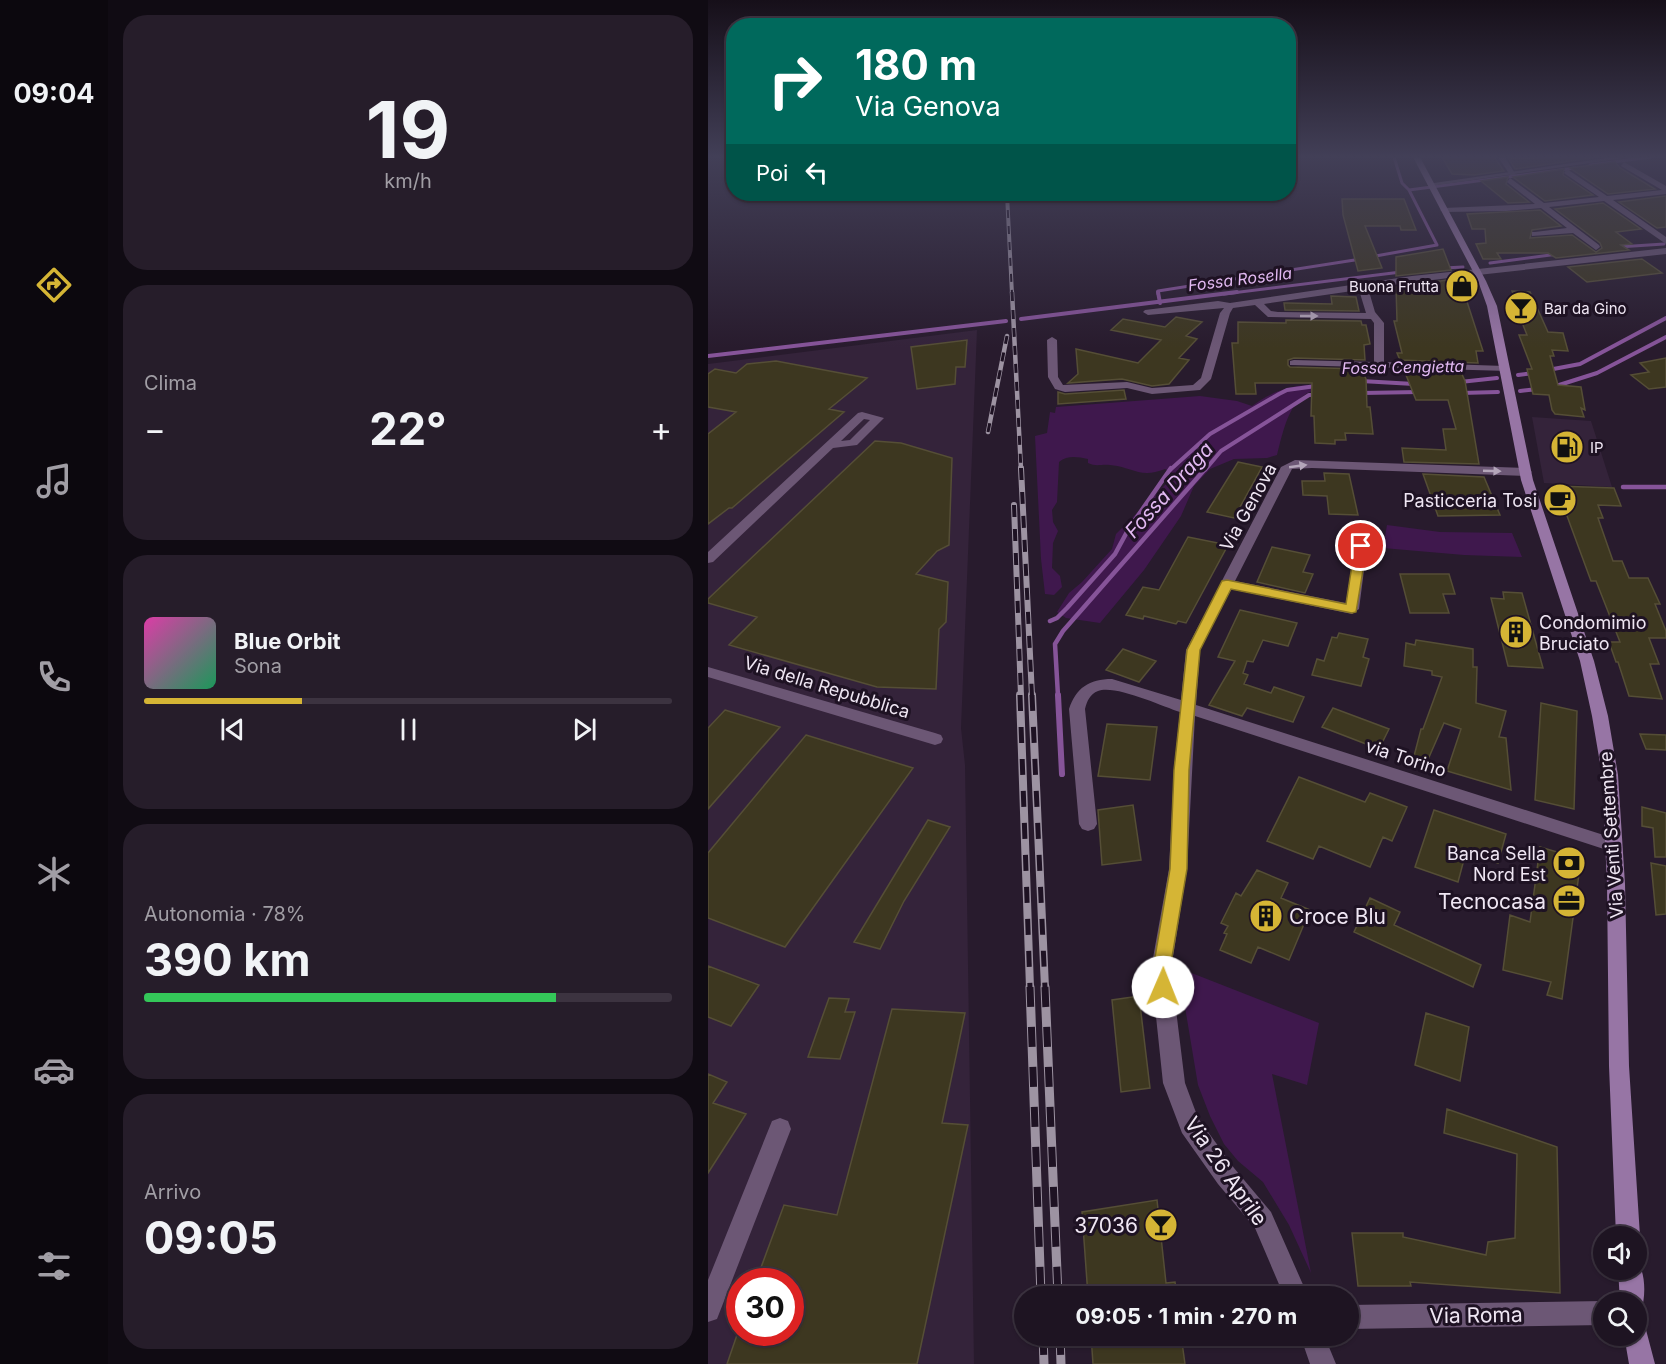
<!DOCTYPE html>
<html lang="it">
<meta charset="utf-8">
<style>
:root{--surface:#1e1422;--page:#261d2a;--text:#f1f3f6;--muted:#a19ea5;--line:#3c3340;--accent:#d5b535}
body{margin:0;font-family:Inter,sans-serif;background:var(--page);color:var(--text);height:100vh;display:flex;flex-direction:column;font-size:22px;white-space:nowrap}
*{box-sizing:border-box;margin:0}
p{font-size:20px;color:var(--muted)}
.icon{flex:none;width:33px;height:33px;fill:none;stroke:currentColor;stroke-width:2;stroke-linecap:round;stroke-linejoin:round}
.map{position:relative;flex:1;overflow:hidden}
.panel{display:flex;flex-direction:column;gap:15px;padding:15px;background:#100b13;width:600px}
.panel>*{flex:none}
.hud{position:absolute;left:18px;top:18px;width:570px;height:183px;border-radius:24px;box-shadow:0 2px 4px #0004,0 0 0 2px var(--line);background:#00695c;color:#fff;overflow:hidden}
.buttons{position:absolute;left:885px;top:1226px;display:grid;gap:12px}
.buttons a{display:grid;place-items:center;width:54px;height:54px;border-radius:50%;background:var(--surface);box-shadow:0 2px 4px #0004,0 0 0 2px var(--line);font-size:30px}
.speed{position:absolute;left:18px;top:1268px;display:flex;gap:12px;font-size:30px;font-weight:700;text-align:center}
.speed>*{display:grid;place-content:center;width:78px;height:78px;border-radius:50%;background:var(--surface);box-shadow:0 2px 4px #0004,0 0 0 2px var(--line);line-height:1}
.speed .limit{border:9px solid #d22;background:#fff;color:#111}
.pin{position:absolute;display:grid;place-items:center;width:51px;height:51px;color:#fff;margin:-26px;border:3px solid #fff;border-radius:50%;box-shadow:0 2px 6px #0007}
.me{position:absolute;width:66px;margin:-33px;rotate:1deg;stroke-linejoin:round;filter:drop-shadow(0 0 4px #0008)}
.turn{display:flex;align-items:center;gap:21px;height:126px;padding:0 30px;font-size:27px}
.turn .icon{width:78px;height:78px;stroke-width:2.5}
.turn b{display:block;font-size:42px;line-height:51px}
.then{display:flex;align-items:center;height:57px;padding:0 30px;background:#0003;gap:12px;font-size:22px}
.big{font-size:45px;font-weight:700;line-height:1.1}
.panel .tile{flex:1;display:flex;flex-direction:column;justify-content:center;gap:9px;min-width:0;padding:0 21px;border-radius:24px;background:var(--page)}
.panel .dial{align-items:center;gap:0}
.dial b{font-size:78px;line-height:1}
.song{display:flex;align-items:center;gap:18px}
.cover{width:72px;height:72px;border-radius:9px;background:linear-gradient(135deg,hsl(320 70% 55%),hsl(150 70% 35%))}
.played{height:6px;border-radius:3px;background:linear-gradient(90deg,var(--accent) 30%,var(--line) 30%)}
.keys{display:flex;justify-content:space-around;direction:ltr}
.heat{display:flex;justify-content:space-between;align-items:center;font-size:33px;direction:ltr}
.charge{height:9px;border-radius:4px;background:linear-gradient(90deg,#34c759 78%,var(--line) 0)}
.trip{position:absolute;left:306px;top:1286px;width:345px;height:60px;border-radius:30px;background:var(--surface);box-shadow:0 2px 4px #0004,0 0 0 2px var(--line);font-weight:700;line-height:60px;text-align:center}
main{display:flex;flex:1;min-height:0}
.tab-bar{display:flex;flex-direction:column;width:108px;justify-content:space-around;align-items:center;background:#0c080e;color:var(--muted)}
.tab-bar .icon{width:42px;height:42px}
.tab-bar .active{color:var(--accent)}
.tab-bar b{font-size:27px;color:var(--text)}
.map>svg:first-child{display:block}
</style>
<main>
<nav class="tab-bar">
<b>09:04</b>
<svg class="icon active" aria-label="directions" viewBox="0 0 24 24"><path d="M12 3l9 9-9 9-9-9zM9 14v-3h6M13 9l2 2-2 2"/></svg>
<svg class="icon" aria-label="music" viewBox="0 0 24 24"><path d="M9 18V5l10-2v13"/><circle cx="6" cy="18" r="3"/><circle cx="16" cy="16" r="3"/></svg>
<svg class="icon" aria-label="phone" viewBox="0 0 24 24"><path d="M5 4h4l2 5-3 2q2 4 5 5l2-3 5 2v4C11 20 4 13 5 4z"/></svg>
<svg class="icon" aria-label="climate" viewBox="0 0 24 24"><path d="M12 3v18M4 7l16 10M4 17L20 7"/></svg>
<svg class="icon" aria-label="car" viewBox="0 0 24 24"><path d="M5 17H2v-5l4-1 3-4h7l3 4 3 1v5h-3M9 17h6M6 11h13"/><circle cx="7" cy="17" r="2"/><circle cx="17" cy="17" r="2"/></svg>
<svg class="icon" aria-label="filters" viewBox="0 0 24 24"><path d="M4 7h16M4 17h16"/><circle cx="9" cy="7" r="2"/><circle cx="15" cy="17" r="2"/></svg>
</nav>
<section class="panel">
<div class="tile dial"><b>19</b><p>km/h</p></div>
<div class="tile"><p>Clima</p>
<div class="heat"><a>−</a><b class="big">22°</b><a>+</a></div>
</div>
<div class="tile">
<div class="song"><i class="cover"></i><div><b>Blue Orbit</b><p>Sona</p></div></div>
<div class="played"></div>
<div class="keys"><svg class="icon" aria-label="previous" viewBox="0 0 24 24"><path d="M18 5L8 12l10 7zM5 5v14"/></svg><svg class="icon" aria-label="pause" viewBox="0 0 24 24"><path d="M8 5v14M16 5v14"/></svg><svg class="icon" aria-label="next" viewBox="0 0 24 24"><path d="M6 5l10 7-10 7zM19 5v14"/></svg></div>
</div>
<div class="tile"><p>Autonomia · 78%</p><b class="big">390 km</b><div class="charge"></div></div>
<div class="tile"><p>Arrivo</p><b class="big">09:05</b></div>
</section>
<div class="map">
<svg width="958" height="1364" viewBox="0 0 958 1364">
<rect width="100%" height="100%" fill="#281b2d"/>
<path fill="#34233a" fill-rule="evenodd" d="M269,330L253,728L257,765L266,1364H0V364ZM32,1281H82V1332H32Z
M824,417L883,421L904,487L836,483Z"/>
<path fill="#3f184d" d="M599,385L607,390C581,397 575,432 569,455L559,458L526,459L502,469L486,486L473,516L436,570L392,623L358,618L349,612L361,593L374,582L404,549L408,534L459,483L465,473L457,469C432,479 425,467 402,465C393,464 388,467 380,463V459C369,457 360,455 351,462L349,502L344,510L345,522L350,531L345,543L344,568L352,576L354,587L346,595L337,594L333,559L327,436L339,433L342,412L347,413L348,407L492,396L529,401L544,406C560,394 579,386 599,385Z
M679,525L732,532L804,533L814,557L756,555L675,548Z
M481,972L611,1023L599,1085L564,1074L603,1273L581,1225L555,1182L530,1161L516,1144L502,1116L490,1085L476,1001Z"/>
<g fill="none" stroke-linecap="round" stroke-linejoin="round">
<path stroke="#865499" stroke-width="3" d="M686,157L694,183L701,190L867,168
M882,165L943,157
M910,247L956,244
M662,257L729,245L701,190
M782,263L850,254
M736,268L755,267
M450,294V291L653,259
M516,294L693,272"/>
<path stroke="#865499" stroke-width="4" d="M450,292L452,303
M313,319L529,292
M0,356L298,321
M840,370L872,364L958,318
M810,375L825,373
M653,381L706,384
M752,382L789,378
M848,386L889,373L958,337
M812,391L830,389
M654,393L711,392
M753,393L790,392
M462,470L502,434L571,394L579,390L608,386
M497,470L513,451L601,395H609"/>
<path stroke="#865499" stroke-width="4.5" d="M915,487H958
M342,621L349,618L359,608L407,554L420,530L463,468
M350,696L347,644L355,631L498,468"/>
<path stroke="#865499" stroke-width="6" d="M350,695L354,774"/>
</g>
<path fill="#3d3720" stroke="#554e36" stroke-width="1.5" d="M734,157H786L796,171L766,175L744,174Z
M852,157H890L807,169L801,159Z
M907,162L912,168L947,189L900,194L862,168Z
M856,169L855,175L885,195L837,201L805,177Z
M800,177L798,184L821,202L800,203L773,181Z
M958,196V227L949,228L911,202Z
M634,199H696L708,230H693L692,226H657L674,268L650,271L635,215Z
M895,203L933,229L908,232L924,244L913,245L921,250L848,258L840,253H789L793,259H775L768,244L778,243L777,229H764L759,214L832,210L853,226L824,230L822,238L864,235L888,252L894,248L892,243L847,209Z
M735,249L743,270L688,276V257Z
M934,259L954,273L879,282L860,267Z
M747,279L752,280L775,351H768L770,363L692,360L689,353H694L686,321H689L688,287Z
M804,291L822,292L840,332L855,333L860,351L844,350L846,356H842L850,385L873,387L877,410L873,408L876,417L847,414L844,410L841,395L825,394L819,369H824L811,335H819L811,315H815Z
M623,296L648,297L651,311L577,310L576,303H579L624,304Z
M468,317L494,322L478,336L489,339L471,358L481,360L461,384L444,386L414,379L360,383L370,374L368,349L430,363L453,340L403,330L415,319L457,327Z
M578,320L653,321L654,325H658L662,344L656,345L657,360L586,358L580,360V365L582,367L653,369L658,379L659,407H662L665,434L637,433L638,440H627V444L607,443L606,416H603L604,383H547L548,394H528L524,343H530V322L578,323Z
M259,340L257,367H248L247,384L209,389L203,347Z
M958,358V387L941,389L923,375L941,372L932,363Z
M68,361L159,378L121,409L136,412L24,508H21L0,524V434L28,412L0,407V374L7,369L28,373L39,364Z
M696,370L753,372L757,381L771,464L696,462L694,448L738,450L735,429H748L740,400H708Z
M416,390L418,399L350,404V392L357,394Z
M167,441L193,443L244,458L241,545L229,551L208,574L240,582L238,622L231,629L228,689L169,687L21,645L49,617L0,603V599Z
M530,462L554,467L526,518L499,512Z
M616,473L641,474L650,515L621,514L619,496L595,495L594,481H617Z
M715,474L776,477L792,515L730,516Z
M848,486L906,488L913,506L890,505L895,518H890L905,561H914L921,578H940L952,604H947L958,631V638H941L951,664H942L954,699L921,696L910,662H908L901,642H912L888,581H883Z
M480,537L520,545L478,623L470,621L468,624L436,616L435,619L418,615L435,587L451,590Z
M564,547L602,555L595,572L605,574L597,593L549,582Z
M692,574H741L747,594H735L741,613H702Z
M795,592L814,593L835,668L800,666L783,598L796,599Z
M532,610L589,623L580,646L555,640L545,662L539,661L535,673L540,675L536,684L563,693L566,687L596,697L585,722L539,708L534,716L501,705L527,661L510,657Z
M631,633L660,639L655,657L661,659L653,686L604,675L609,659L616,661L624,637L629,638Z
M708,640L765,649V667H769L768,703L798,711L791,737L798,738L803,790L739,771L753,729L736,723L718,764L705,760L713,729H715L734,677L724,675V671L696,666L698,643L707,645Z
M415,649L448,661L431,682L398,670Z
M833,703L869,711L866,809L827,800Z
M625,708L681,729L671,749L614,727Z
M17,710L72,727L0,809V728Z
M399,724L449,727L442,780L390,776Z
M932,734L958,735V750L938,749Z
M98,735L205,768L77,947L0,918V853Z
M591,777L657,802L662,793L699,807L684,841L675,837L662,867L611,846L605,859L559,841Z
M425,805L433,860L394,865L390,810Z
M934,807L958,813V857H947L945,828L934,826Z
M726,810L798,834L790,863L758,852L750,882L707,867Z
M220,820L242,827L196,901L172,949L146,942Z
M832,847L873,859L854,999L839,995L843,982L795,970L802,915L822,922Z
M943,863L958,866V914L948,915Z
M549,870L580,883L573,898L602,910L581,960L550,947L543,963L512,950L519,934L516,933L520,926L513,923L528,893L533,896Z
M662,898L692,912L686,925L773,965L765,987L646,932Z
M0,966L51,985L23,1026L0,1017Z
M431,996L442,1088L413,1092L404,1000Z
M121,998L141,999L137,1012H147L132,1059L100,1057Z
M184,1009L257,1013L234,1123L260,1125L209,1364H19L30,1332H82V1281H48L76,1205L129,1215Z
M718,1013L761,1027L752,1081L707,1065Z
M0,1074L19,1082L5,1103L38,1114L0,1173Z
M739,1109L849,1147L852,1293L702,1282L703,1286H650L644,1233H695V1237L778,1255L780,1242L807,1238L809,1154L736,1133Z
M449,1200L458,1283L467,1282L469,1296H380L374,1212Z
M383,1335H473L477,1364H385Z"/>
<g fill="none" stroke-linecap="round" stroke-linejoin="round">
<path fill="#6c5775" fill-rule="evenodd" d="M790,157H797L808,175H802Z
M916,162L958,186V194L905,200L958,237V244L896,201L841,207L891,245L892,247L888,250L865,233L824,236V232H827L859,228L833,208L798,211L736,212L732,210L736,208L827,204L799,182L802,178L836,203L891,197L856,173L859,169L899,196L954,190L913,166Z
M770,269L774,272L773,274L660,288L667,312L676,323V362L797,366L801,367V371L582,365V361L586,360L666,362V323L663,319L560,317L547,305L525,308L522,313L503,379L492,390L444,394L419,388L357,392L347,389L340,377L339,340L344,337L349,340L350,377L355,385L419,382L444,388L485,385L493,378L512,313L516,308L440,315L435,312L437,310L510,301L522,303L704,276ZM651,290L658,313L570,312L563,311L556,304Z
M154,412L176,418L149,445L125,448L5,562L0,563V552L150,413ZM156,419L162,420L142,440L133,441Z
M587,460L818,468L824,472L818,476L604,468L584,469L527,581L638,603L650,524L656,520L662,524L651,609L644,614L523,589L492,650L488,705L905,838L911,840L914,845L911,850L905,852L487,716L479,869L463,969L477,1083L490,1118L526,1168L563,1212L600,1296H576L547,1228L510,1184L474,1133L455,1083L443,969L461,869L466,770L472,712C454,706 406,684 390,691C382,694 379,701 377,709L389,824L386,829L380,831L374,829L371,824L361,709C368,688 381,679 404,679L473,700L478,650L573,467Z
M0,667L227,733L233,735L235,739L233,743L227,745L0,677Z
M72,1118L80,1121L83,1129L9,1319L0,1322V1280L64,1121Z
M896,1301L899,1302H896V1325L640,1329V1305Z
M592,1335H616L628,1364H602Z"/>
<path fill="#6c5775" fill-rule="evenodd" d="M905,157H924L723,186L719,184Z
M958,248V254L770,275L766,272L770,269Z"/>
<path fill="#9775a5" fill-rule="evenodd" d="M705,157H712L778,281L789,306L825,480L886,661L900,716L910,775L917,884L921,1066L932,1236L928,1244V1236H908L901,1066L899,884L894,775L884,716L872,661L813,480L779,306L770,281Z
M928,1260C938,1271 938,1297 933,1311L928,1312V1302H912L910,1269H928Z
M928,1323L937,1326L947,1364H921L916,1335H928Z"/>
<defs>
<path id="rail-far4" d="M299,194L304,294"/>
<path id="rail-far3" d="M304,292L313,470
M280,432L299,336"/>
<path id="rail-far2" d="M313,468L324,696
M306,505L313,696"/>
<path id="rail-far1" d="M312,695L322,988
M324,695L337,988"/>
<path id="rail" d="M322,987L333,1296
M337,987L350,1296
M335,1335L336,1364
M352,1335L353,1364"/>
</defs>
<use href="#rail-far4" stroke="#9d93a2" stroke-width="4"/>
<use href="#rail-far3" stroke="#9d93a2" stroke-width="4.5"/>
<use href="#rail-far2" stroke="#9d93a2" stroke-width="6"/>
<use href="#rail-far1" stroke="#9d93a2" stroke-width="8"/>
<use href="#rail" stroke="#9d93a2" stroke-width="9"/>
<use href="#rail-far4" stroke="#1e1223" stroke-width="2" stroke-dasharray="8" stroke-linecap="butt"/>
<use href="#rail-far3" stroke="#1e1223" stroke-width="3" stroke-dasharray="9" stroke-linecap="butt"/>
<use href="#rail-far2" stroke="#1e1223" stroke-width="4" stroke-dasharray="12" stroke-linecap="butt"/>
<use href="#rail-far1" stroke="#1e1223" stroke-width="5" stroke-dasharray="16" stroke-linecap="butt"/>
<use href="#rail" stroke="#1e1223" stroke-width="7" stroke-dasharray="20" stroke-linecap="butt"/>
</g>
<defs><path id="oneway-solid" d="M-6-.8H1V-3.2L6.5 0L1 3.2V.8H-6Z" transform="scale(1.5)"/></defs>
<g fill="#b4a6ba">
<use href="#oneway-solid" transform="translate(601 316)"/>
<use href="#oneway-solid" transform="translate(590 466) rotate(-8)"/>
<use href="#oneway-solid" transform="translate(784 471) rotate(2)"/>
</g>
<linearGradient id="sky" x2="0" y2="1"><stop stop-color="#160f19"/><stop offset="0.45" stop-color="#423f57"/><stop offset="1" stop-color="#423f57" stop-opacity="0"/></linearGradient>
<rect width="958" height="348" fill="url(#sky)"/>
<path fill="#d5b535" stroke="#8a7622" stroke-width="1.5" d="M653,542L659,546L648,612L644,613L523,589L492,650L481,770L479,869L462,969L464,987L461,993L455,995L449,993L445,969L462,869L466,770L479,650L514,581L519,580L638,604L647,546Z"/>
<defs>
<symbol id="shop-disc" viewBox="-11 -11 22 22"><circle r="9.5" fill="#d5b535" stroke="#1e1223"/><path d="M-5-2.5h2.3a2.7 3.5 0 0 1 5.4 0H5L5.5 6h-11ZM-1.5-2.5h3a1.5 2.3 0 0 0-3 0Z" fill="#111"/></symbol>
<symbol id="bar-disc" viewBox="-11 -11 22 22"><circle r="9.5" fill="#d5b535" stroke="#1e1223"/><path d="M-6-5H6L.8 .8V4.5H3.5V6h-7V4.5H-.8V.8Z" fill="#111"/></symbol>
<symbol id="fuel-disc" viewBox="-11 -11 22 22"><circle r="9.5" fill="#d5b535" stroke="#1e1223"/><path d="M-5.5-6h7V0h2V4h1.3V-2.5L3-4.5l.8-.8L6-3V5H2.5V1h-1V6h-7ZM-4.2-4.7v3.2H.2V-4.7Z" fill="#111"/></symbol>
<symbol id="cafe-disc" viewBox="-11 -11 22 22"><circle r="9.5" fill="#d5b535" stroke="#1e1223"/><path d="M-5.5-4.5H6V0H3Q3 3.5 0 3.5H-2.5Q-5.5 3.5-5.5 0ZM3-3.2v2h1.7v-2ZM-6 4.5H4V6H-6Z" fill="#111"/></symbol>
<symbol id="building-disc" viewBox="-11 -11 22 22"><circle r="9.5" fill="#d5b535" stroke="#1e1223"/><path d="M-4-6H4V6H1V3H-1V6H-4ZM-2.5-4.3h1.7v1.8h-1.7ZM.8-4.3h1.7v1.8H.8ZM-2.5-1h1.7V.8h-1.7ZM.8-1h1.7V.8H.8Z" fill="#111"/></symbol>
<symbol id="bank-disc" viewBox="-11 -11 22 22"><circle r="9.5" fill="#d5b535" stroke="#1e1223"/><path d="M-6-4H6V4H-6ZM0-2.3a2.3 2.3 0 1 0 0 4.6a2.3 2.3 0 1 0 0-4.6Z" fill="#111"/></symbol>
<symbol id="office-disc" viewBox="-11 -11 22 22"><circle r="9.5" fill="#d5b535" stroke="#1e1223"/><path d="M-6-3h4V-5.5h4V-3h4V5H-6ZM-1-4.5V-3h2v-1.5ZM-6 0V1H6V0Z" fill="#111"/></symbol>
</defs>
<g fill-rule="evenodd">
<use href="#shop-disc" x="735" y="267" width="38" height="38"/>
<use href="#bar-disc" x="794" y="289" width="38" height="38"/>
<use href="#fuel-disc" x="840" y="428" width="38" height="38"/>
<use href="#cafe-disc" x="833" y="481" width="38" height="38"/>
<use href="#building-disc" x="789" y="613" width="38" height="38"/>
<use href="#bank-disc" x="842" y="844" width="38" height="38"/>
<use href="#office-disc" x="842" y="882" width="38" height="38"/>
<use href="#building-disc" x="539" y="897" width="38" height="38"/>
<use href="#bar-disc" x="434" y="1206" width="38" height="38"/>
</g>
<g text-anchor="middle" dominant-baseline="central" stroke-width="6" stroke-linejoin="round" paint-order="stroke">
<g font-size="15" fill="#efe6f3" stroke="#1e1223" text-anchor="start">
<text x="731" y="286" text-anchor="end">Buona Frutta</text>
<text x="836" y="308">Bar da Gino</text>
<text x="882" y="447">IP</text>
</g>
<g font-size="16" font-style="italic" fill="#e2b9f2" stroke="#1e1223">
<text transform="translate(532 279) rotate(-7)">Fossa Rosella</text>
<text transform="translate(695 367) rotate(-1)">Fossa Cengietta</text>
</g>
<g font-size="18" fill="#efe6f3" stroke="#1e1223" text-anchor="end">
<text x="829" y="500">Pasticceria Tosi</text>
<text x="831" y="622" text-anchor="start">Condomimio<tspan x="831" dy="21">Bruciato</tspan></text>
<text x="838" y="853">Banca Sella<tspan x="838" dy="21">Nord Est</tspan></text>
</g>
<g font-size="18" fill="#efe6f3" stroke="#1e1223">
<text transform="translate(540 507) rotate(-61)">Via Genova</text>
<text transform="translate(119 687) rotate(17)">Via della Repubblica</text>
<text transform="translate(698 758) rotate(18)">via Torino</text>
<text transform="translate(903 835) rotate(-94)">Via Venti Settembre</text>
</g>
<g font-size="20" font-style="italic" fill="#e2b9f2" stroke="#1e1223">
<text transform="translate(461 490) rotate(-48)">Fossa Draga</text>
</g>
<g font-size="21" fill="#efe6f3" stroke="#1e1223" text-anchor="end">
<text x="838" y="901">Tecnocasa</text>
<text x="581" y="916" text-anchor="start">Croce Blu</text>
<text x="430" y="1225">37036</text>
</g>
<g font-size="21" fill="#efe6f3" stroke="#1e1223">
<text transform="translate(518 1171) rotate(55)">Via 26 Aprile</text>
<text transform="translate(768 1315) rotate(-1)">Via Roma</text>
</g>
</g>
</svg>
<div class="buttons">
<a><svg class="icon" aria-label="sound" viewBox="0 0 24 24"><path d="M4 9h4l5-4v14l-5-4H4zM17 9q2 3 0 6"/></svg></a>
<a><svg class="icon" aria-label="search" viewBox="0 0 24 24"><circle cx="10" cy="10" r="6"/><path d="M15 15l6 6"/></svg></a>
</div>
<div class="speed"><div class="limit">30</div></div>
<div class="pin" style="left:653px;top:546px;background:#d93025"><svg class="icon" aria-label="arrive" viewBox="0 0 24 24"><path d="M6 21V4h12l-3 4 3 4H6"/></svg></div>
<svg class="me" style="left:455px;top:987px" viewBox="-20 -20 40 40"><circle r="19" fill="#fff"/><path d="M0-13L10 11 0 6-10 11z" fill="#d5b535"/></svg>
<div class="trip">09:05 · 1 min · 270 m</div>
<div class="hud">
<div class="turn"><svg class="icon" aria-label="right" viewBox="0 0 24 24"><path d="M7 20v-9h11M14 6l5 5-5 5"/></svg><div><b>180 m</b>Via Genova</div></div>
<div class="then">Poi<svg class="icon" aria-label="left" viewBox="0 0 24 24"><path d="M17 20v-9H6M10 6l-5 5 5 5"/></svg></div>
</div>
</div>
</main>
